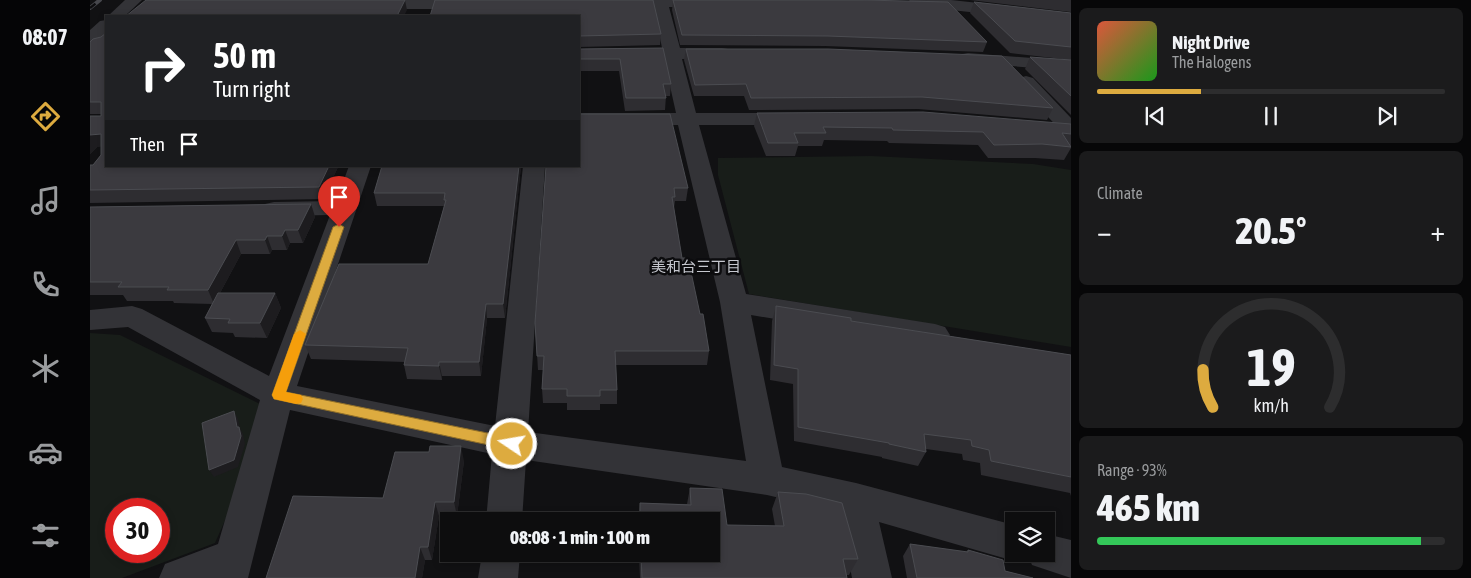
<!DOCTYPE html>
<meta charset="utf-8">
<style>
:root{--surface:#0d0d0e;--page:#1b1b1c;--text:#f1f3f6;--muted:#9a9c9e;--line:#2d2d2e;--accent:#ddab3f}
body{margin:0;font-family:"Asap Condensed","Noto Sans JP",sans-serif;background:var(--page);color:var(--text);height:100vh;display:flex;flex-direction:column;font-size:19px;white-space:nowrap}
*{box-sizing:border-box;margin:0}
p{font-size:16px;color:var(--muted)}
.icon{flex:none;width:28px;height:28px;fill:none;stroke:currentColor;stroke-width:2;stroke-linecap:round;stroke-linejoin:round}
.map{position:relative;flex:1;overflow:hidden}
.drawer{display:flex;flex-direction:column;gap:8px;padding:8px;background:#070708;width:400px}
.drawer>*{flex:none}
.banner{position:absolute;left:15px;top:15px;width:475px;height:152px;border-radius:0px;box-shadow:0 2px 8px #0003,0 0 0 1px var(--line);background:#202124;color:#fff;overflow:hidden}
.fabs{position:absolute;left:915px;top:512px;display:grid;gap:10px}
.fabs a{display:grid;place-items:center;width:50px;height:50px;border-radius:0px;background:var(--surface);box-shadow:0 2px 8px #0003,0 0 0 1px var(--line);font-size:25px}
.speed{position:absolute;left:15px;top:498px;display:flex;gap:10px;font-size:25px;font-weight:700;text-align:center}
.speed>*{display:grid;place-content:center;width:65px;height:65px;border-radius:50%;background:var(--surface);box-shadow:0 2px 8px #0003,0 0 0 1px var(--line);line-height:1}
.speed .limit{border:8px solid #d22;background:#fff;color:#111}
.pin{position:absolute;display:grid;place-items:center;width:42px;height:42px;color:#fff;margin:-51px -21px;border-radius:50% 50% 50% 0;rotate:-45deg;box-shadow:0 0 5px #0007}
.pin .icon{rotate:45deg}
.me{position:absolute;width:55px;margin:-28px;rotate:282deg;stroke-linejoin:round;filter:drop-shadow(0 0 4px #0008)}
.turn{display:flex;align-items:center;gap:18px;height:105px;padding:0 25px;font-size:22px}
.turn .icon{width:65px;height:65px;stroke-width:2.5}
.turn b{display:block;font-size:35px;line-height:42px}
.then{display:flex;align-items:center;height:48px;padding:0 25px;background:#0003;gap:10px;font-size:19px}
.big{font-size:38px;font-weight:800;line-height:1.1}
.drawer .widget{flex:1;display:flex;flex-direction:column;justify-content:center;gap:8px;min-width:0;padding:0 18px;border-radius:8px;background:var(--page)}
.drawer .dial{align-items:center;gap:0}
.dial svg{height:130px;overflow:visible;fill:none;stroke:var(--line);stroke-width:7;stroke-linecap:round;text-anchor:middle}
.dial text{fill:var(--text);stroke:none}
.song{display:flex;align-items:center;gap:15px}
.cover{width:60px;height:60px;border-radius:8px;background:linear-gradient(135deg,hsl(10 70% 55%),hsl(120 70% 35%))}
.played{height:5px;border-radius:2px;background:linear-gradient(90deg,var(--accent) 30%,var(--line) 30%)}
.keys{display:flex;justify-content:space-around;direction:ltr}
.heat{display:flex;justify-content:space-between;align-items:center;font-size:28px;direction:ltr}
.charge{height:8px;border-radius:4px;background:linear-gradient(90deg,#34c759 93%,var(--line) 0)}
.trip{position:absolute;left:350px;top:512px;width:280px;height:50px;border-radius:0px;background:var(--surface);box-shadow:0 2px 8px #0003,0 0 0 1px var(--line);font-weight:800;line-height:50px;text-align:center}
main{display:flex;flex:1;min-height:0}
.dock{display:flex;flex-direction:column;width:90px;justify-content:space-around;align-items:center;background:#050506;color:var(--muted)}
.dock .icon{width:35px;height:35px}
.dock .active{color:var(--accent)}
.dock b{font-size:22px;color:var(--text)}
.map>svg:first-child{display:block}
</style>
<main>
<nav class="dock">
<b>08:07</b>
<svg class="icon active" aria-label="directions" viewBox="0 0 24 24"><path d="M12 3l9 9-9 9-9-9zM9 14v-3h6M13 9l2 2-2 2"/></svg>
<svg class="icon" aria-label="music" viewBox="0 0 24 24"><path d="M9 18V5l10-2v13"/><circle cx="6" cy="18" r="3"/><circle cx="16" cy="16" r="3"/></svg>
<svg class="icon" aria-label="phone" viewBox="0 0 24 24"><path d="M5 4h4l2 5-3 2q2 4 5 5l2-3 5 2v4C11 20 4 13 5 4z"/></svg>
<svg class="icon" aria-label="climate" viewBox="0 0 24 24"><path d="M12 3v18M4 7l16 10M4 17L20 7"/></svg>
<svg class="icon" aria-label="car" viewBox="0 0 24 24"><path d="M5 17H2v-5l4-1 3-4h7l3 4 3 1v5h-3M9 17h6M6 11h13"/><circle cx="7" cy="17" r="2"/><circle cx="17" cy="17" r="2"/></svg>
<svg class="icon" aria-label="filters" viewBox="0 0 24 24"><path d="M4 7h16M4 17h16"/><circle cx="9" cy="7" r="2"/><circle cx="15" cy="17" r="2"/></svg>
</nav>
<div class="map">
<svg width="981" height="578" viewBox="0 0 981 578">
<rect width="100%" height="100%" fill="#111113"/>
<path fill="#181d19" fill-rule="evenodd" d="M781,156L943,164L981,170V347L659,294L628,175V158Z
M0,333L30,335L172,405L159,466L125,543L32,578H0ZM26,509H69V551H26Z"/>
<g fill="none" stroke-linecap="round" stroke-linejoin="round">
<path fill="#333337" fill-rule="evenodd" d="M35,0H52L35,16H18Z
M275,0H383L388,4L386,7L380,9H278L272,7L270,4Z
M519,0H626L628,2L625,5L620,7H579L590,48H632L638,49L641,53L638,57L632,58L592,59L606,113H703L710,115L713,119L710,123L703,125H609L656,294L845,324L855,327L860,335L855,343L845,346L661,315L692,467L766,483L924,525V554H956V534L981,540V578L942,565L938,555L924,561L789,522L802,578H762L750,512L677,495L436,460L432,521H396L402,454L200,410L158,578H69L75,564L128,544L170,400L38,327L0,330V310L42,306L52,309L179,376L240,215L184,216L175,214L172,209L175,204L184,202L246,201L259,166H281L207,386L405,426L433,166H455L438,432L656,461L630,302L588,125H489V113H586L574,59H489V49L572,48L564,7L525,8L519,6L517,3Z
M820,0H861L981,13V23L861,10L823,9L817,7L815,4Z
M16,20V33L6,43L0,44V30L10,21Z
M878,53L981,61V71L872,62L869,58L872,54Z
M936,76L943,78L981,118V136L974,134L929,86L927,82L929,78Z
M392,554H430L428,578H388Z"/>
<defs>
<path id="rail" d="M0,8L10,0"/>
</defs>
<use href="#rail" stroke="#46474c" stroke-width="4"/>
<use href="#rail" stroke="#0c0c0e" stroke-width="2.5" stroke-dasharray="7" stroke-linecap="butt"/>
</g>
<path fill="#2e2d31" d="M583,0L897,42L893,52L735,46L590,45L582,10Z
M880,0H981V12Z
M884,2L981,13V60L920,53L880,13Z
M489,16L571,34L570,45L489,47Z
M11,37L16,166H248V167L233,199L0,203V165H3L11,155V146L7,147L0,154V116H11V114H0V42Z
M573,48L581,84L580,96H576L575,110L535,111L529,71H489V49Z
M596,49L963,108L957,120L828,109L659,110L654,96H604L594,60Z
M940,57L981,60V115L935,69Z
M667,113L981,124V148L974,160L945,158H898L888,145L799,143L797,141L734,140L732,146H708L705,156H676L664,126Z
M431,166L415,318H397L391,376H352V380L317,379L314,365L315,362L221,359L215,345L338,264L354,206H287L284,193Z
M456,166L598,188L596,201H585L584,208L592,258L610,314L619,351L617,365H526L527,390V404H510V410H477V403H453L452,389L453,370H448L445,323Z
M221,204L225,217L213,243H200L197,250H182L180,254H151L130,293H185L191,308L177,338L145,337L143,333L122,332L115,318L122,304L84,303L83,301H37L33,295H0V207Z
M686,306L761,321L981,355V496L980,493L891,475L890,463L873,460L872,454L836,449V452L828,466L792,458V457L704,441L703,384L680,380L682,321Z
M339,452L374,461L367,516H349L342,560H335L332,578H176L293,498Z
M600,488L637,525L685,526L682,509L688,492L768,559L759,575H757V578H550L549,554H621V521H548L550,503L597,504Z
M820,544L876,552L878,550L915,571L943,578H817L813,556Z"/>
<path fill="#1d1c1f" d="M315,0L317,10L314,16H307Z
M11,134L16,146L7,147L0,154V135Z
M239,166H248V167L233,199L229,187Z
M429,166H431L415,318L413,304Z
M221,204L225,217L213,243L208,230Z
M195,230L200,243L197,250L192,236Z
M177,236L182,250L180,254L175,240Z
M146,240L151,254L124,304L118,290Z
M185,293L191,308L177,338L170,323Z
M396,304L397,318L391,376L389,362Z
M349,362L352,376V380L349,366Z
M144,411L148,419L150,428L153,434L155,444L148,467L124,477L119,470L147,427Z
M371,446L374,461L367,516L364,502Z
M345,502L349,516L342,560L338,547Z
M330,547L335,560L332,578H325Z"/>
<path fill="#3b3a3f" stroke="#4b4c51" d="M56,0H315L307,16H36Z
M345,0H563L571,34L489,36V16H340Z
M583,0H773L858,2L897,42L738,36L592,35Z
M884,2L981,13V47L925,41Z
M16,33V166H239L229,187L0,190V165H3L11,155V134L0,135V116H11V102H0V42L3,39L11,37Z
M573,48L581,84H573L576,98H536L530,59H489V49Z
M596,49H738L912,56L963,108L832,97L661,98L656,84L605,85Z
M940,57L981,60V96Z
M833,112L981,124V134L972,133L981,147L952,144L904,145L893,132L803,130L802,128L733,127L736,133H704L708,143H678L667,113Z
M489,114H580L598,188H584L585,197H582L592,258H598L610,314H613L619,351H525L527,390H510V396H477V389H452L454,356H447L445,323L456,166H489Z
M292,166H429L413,304H396L389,362H349V366L314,365L318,348L215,345L249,264H338L356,200H354L355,193H284Z
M221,204L208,230H195L192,236H177L175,240H146L118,290H77L79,287H28L32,282H0V207Z
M128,293H185L170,323H138L140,319L115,318Z
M686,306L761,318V321L981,355V477L901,461L899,450L882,446L881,440L834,434L836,452L799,444V443L708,427V369L684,365Z
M144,411L147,427H149L151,436L144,460L119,470L112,423Z
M340,446H371L364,502H345L338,547H330L325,578H176L203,496L293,498L305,452H339Z
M600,488L632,489L637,525L694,526L688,492L716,494L752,503L768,559H753L757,578H552L551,554H621V521H550V503L601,505Z
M820,544L878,552V550L913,560L915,571L943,578H827Z"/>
<path fill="#ddab3f" stroke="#906f29" d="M249,224L254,227L196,392L422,438L427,440L429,444L427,449L422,450L184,399L182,395L243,227Z"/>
<path fill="#f59e0b" d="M210,330L216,334L196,392L211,395L213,399L211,403L206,404L184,399L182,395L204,334Z"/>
<g text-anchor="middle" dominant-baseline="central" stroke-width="5" stroke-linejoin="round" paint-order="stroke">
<g font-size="15" fill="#c5c7ce" stroke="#0c0c0e">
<text x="606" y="266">美和台三丁目</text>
</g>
</g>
</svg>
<div class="fabs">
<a><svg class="icon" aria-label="layers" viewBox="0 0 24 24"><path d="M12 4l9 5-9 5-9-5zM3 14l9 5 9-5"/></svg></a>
</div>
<div class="speed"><div class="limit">30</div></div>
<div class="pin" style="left:249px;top:227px;background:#d93025"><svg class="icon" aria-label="arrive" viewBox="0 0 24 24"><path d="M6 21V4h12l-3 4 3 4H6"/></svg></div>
<svg class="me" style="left:422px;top:444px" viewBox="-20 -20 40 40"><circle r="17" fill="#ddab3f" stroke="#fff" stroke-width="3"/><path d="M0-11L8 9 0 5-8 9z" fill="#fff"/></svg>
<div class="trip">08:08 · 1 min · 100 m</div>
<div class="banner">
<div class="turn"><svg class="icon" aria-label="right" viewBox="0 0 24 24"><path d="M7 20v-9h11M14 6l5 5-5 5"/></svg><div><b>50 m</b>Turn right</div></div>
<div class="then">Then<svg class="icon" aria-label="arrive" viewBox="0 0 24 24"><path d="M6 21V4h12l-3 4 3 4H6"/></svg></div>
</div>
</div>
<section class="drawer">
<div class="widget">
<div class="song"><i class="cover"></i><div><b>Night Drive</b><p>The Halogens</p></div></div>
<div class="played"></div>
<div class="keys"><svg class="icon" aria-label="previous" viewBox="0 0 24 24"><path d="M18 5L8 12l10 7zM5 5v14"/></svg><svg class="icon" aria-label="pause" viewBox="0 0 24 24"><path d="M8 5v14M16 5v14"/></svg><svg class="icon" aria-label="next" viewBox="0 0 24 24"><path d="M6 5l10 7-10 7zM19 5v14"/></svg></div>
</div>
<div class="widget"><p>Climate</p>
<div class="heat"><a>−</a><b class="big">20.5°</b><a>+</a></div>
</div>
<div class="widget dial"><svg viewBox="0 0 100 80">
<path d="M14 69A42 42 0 1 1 86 69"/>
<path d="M14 69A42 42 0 0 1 8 46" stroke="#ddab3f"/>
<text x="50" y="56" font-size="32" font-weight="700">19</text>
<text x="50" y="72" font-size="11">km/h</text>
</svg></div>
<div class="widget"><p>Range · 93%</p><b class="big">465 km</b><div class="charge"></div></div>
</section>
</main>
